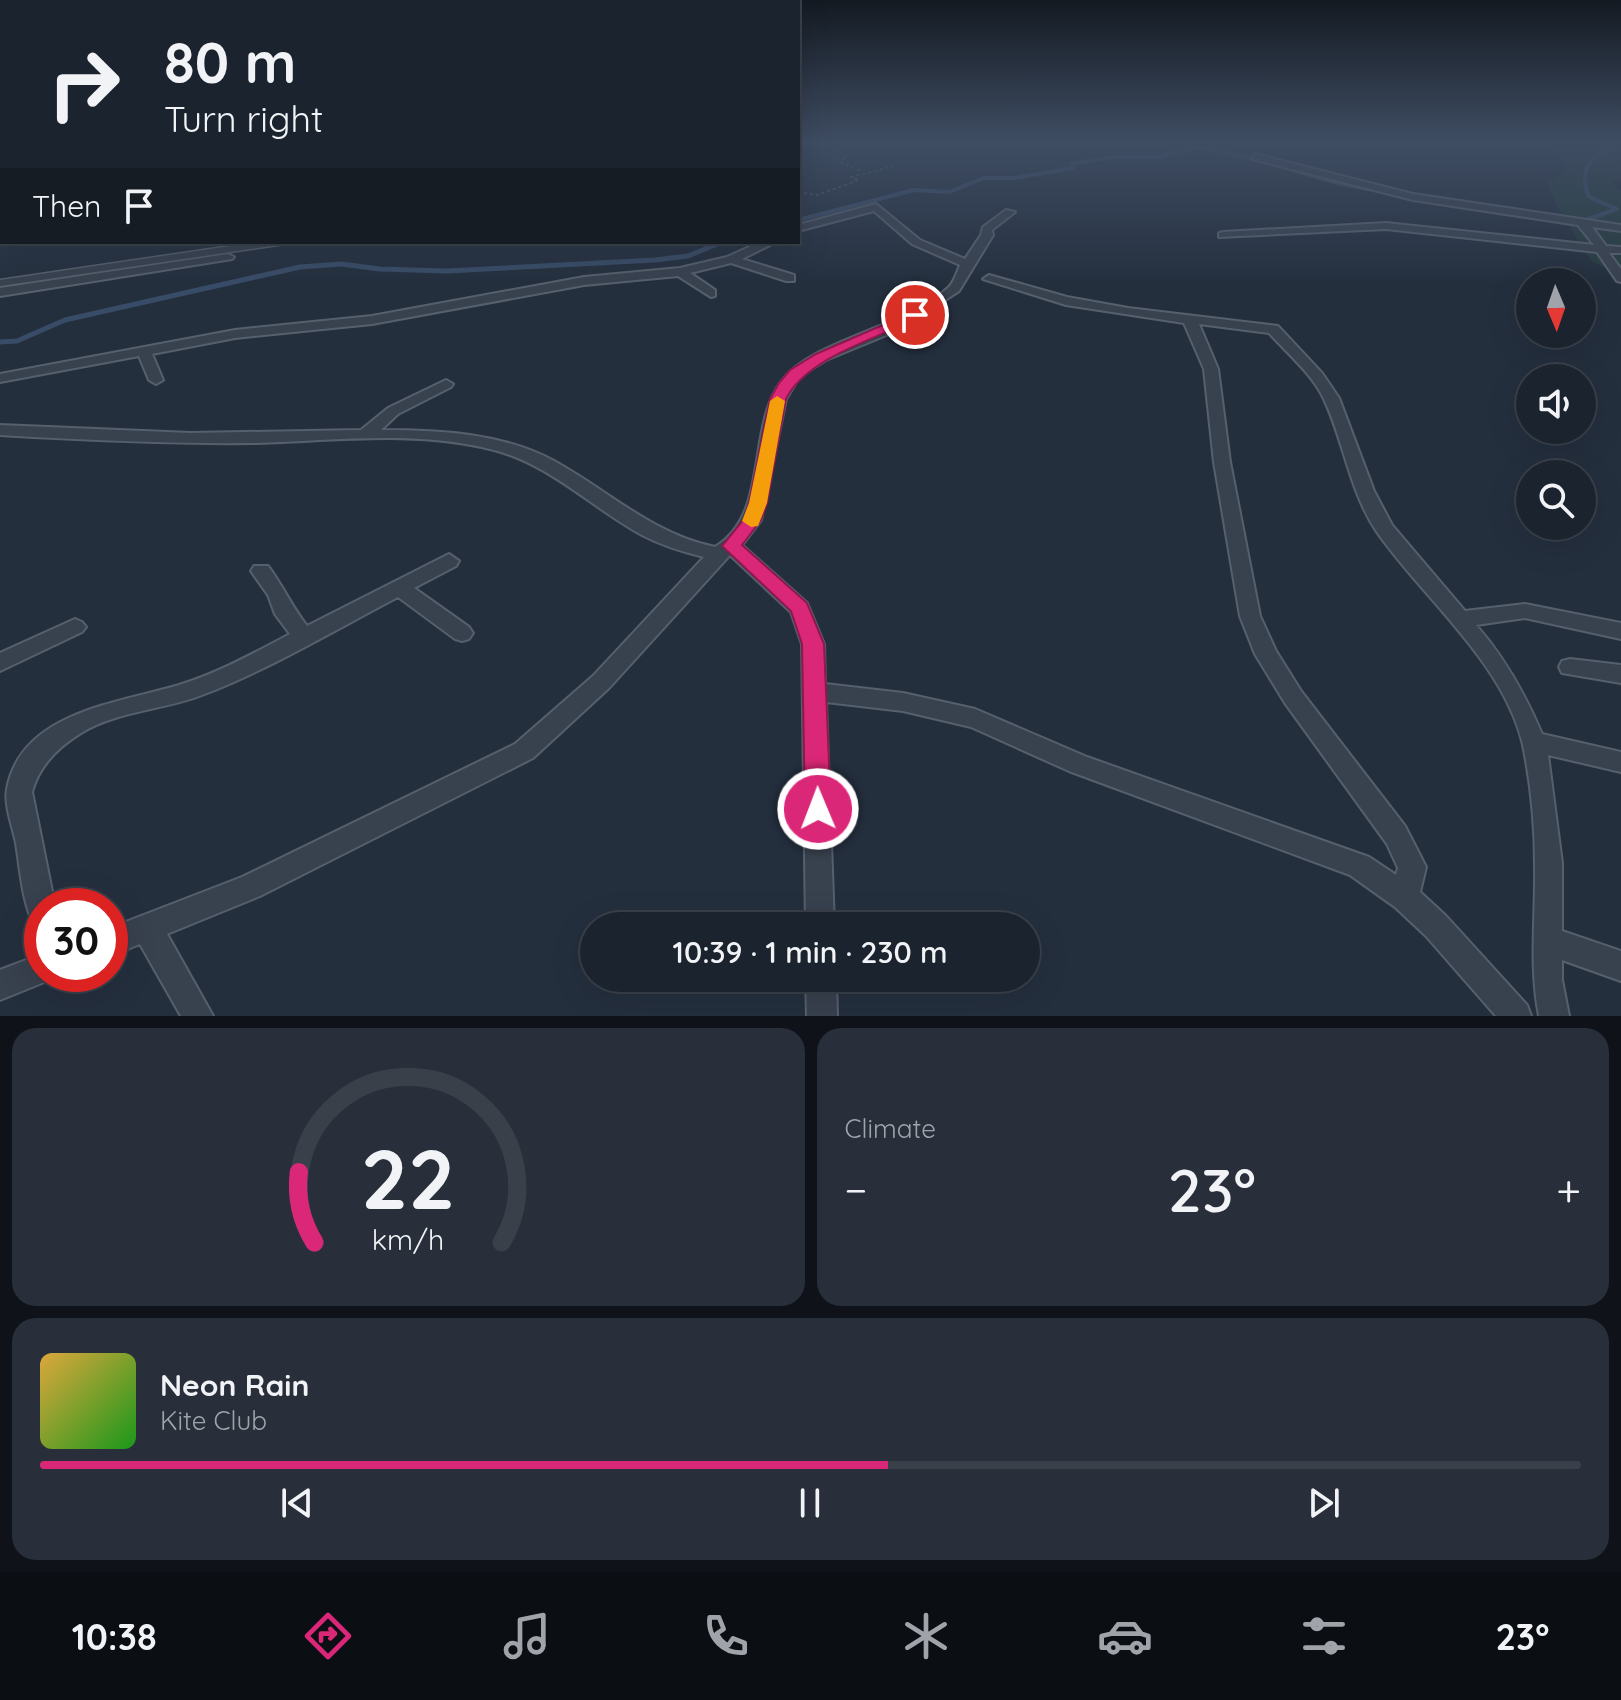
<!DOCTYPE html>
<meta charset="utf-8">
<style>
:root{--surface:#1b232e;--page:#282f3a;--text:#f1f3f6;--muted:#a0a4aa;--line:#39404a;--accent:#db2777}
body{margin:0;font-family:Quicksand,sans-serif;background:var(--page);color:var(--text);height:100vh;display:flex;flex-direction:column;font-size:30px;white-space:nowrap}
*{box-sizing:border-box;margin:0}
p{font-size:26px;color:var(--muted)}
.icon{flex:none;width:44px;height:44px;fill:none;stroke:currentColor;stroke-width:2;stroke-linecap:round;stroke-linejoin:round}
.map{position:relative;height:1016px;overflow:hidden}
.sheet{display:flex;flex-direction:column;gap:12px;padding:12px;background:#0f1319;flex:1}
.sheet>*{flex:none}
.banner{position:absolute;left:0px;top:0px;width:800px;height:244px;box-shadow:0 8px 32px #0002,0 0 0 2px var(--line);background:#1b232e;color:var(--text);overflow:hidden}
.needle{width:52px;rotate:178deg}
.fabs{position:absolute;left:1516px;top:268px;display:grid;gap:16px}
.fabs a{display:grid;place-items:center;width:80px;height:80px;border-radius:50%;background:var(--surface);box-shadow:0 8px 32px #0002,0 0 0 2px var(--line);font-size:40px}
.speed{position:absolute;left:24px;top:888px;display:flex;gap:16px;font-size:40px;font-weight:700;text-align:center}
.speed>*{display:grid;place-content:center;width:104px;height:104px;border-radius:50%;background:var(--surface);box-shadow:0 8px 32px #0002,0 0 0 2px var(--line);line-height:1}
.speed .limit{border:12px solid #d22;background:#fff;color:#111}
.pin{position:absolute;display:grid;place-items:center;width:68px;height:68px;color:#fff;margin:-34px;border:4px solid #fff;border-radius:50%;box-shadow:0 2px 8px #0007}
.me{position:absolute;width:88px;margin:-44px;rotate:359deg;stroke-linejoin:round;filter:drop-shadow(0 0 6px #0008)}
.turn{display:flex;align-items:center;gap:28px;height:168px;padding:0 32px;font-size:36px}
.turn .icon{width:104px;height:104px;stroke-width:2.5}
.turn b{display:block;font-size:56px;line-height:68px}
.then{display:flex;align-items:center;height:76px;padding:0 32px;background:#0003;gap:16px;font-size:30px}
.big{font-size:60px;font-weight:600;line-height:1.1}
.sheet .widget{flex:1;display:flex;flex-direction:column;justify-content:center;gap:12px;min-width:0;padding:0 28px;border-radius:24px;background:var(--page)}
.sheet .dial{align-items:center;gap:0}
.dial svg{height:208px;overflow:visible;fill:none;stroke:var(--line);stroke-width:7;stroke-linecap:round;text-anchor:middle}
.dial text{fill:var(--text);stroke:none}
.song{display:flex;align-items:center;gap:24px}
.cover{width:96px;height:96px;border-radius:12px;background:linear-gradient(135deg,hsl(40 70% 55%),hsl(120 70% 35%))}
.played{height:8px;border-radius:4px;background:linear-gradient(90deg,var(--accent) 55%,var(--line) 55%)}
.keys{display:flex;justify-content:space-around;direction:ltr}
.heat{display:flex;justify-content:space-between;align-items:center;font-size:44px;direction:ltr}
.sheet .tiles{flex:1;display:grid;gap:12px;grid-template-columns:1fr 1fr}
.widget:last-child{grid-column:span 2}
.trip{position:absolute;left:580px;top:912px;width:460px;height:80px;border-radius:40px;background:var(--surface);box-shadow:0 8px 32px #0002,0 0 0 2px var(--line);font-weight:600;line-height:80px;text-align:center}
.menu{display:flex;height:128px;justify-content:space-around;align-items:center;background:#0b0e12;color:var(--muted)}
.menu .icon{width:56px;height:56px}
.menu .current{color:var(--accent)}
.menu b{font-size:36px;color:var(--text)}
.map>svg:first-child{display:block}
</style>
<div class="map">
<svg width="1621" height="1016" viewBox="0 0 1621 1016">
<rect width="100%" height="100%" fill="#242f3e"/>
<path fill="#263c3f" d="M1533,142H1621V178L1610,182L1621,191V274L1592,262L1560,212L1547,183L1568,170L1559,154Z"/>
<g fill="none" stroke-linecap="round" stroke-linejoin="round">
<path stroke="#394c67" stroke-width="4" d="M1417,200L1575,224L1617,209L1589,197C1576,165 1595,157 1619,142
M798,220L914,190L949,192L984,178H1014L1073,168L1072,164L1112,157H1160L1198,147L1253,158L1337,183L1389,193"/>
<path stroke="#394c67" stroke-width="5" d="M0,342L17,341L65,320L300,267L341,264L380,269L447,271L655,260L688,256L722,242"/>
<defs>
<path id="service-far1" d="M274,243L278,242"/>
<path id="service" d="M0,283L278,242"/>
<path id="minor" d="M1255,154L1413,194L1621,225V231L1592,227L1606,246L1621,247V253H1609L1621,269V282L1617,281L1597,252L1386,229L1219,237V233L1223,232L1386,223L1594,245L1578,225L1413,200L1252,159Z
M876,204L920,240L965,259L981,235L983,227L1006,210L1015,212L992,230L993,235L959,291L901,329L826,360L800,376L786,399L761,520L742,545L807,603L824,644L825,684L903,693L975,709L1087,757L1369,857L1396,875L1398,868L1387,844L1285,703L1255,654L1240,616L1214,462L1204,369L1184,323L1066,305L983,279L989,275L1067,297L1128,308L1278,326L1322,373L1339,398L1374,491L1392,525L1465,611L1525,604L1621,623V639L1525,618L1476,625C1505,658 1525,694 1542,734L1621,752V772L1548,755L1562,863V931L1621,951V981L1562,960V980L1569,1016H1539C1529,965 1536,917 1535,865C1535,826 1531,784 1523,745C1504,663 1424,599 1377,532C1349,491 1344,440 1323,397C1311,373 1287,353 1269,333L1199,324L1218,369L1230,462L1260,616L1276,651L1301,691L1405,826L1426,867L1420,892L1446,916L1527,1005L1531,1016H1496L1426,936L1395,907L1350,875L1069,771L971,727L903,711L826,702L834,926H806L802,644L791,612L730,555L609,688L533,758L260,896L167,934L213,1016H181L140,944L110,956V928L242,877L515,744L593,676L704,557C683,552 661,545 642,535C589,506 549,463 490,449C414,430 332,441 254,443C170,444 85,440 0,435V425L191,433L361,430L388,408L446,380L453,384L451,387L398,414L381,430C439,430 502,433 554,461C609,491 652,534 715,547C770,514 746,429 781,382C811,340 905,328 949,287C954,282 957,272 960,265L912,244L874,211L798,231V225Z
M760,242H776L742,259L794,275V281H786L731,263L690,273L715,290V296L711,297L678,276L584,285L372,324L235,338L152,354L163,380L156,384L149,380L139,356L0,382V374L235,330L372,316L584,277L680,268L727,257Z
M228,254L234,257L232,259L0,296V288Z
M449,554L459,561L456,566L414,588L469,627L473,633L469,639L462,641L455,639L398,597C333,631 270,669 202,695C164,710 116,711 81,733C58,747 39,766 32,792L55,906H42V925L32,921C22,897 20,869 16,843C13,828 4,805 7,789C21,712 119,703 179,685C218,673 254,653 290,634L275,614L268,595L251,571L254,566H268C283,586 292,607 307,626Z
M75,619L82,622L86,627L82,632L0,671V653Z
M1570,659L1621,665V683L1562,673L1559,667L1562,661Z
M42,954V974H55L52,979L0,1000V970Z
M806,978H836L837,1016H807Z"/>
</defs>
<use href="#service-far1" stroke="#565f6c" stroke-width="7"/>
<use href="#service" stroke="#565f6c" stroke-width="9"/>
<use href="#minor" stroke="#565f6c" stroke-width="4"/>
<path stroke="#44595c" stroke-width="2" stroke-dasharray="3 3" stroke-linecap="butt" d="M824,142L847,157L837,160L862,172
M798,192L817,195L859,180L851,177L894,166"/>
<use href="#service-far1" stroke="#38414e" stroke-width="5"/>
<use href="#service" stroke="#38414e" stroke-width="6"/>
<use href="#minor" fill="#38414e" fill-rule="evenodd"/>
</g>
<linearGradient id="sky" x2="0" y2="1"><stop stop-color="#141a22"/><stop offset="0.5" stop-color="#3f4d63"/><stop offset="1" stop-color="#3f4d63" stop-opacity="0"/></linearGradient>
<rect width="1621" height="284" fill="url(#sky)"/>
<path fill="#db2777" stroke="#8e194d" stroke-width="2" d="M915,311L922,315L920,318C879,337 806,358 786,399L767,503L761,520L742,545L807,603L824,644L831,809L828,817L818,820L809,817L805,809L802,644L791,611L722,546L744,519L749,503L770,399L779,383L790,370L816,354Z"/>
<path fill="#f59e0b" d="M777,396L785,401L767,503L758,526L751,527L742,521L749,503L770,401Z"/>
</svg>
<div class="fabs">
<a><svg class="needle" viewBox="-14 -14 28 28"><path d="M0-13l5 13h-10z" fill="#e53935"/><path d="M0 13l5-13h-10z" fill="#a0a4aa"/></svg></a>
<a><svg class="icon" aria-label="sound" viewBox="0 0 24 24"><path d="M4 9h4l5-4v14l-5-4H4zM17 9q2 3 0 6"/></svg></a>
<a><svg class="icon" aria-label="search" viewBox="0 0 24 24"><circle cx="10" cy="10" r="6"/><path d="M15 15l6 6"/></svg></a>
</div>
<div class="speed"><div class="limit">30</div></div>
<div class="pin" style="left:915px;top:315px;background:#d93025"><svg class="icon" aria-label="arrive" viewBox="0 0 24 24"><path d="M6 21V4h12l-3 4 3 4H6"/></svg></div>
<svg class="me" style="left:818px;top:809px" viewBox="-20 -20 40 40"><circle r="17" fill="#db2777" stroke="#fff" stroke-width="3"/><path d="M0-11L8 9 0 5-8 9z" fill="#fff"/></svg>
<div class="trip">10:39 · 1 min · 230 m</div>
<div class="banner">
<div class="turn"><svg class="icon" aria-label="right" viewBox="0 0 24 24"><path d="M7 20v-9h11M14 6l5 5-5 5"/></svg><div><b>80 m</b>Turn right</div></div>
<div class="then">Then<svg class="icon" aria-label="arrive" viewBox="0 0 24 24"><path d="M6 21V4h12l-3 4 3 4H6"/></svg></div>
</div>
</div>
<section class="sheet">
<div class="tiles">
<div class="widget dial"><svg viewBox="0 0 100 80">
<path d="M14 69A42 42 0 1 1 86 69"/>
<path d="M14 69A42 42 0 0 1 8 42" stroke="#db2777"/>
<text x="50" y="56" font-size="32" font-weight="700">22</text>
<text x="50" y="72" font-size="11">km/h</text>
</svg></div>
<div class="widget"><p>Climate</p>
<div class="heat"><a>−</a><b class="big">23°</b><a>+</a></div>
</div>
<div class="widget">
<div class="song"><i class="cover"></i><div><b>Neon Rain</b><p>Kite Club</p></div></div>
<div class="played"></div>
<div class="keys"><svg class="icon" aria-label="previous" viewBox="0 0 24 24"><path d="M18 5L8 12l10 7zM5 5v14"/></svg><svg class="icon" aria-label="pause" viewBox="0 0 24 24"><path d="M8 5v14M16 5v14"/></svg><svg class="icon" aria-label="next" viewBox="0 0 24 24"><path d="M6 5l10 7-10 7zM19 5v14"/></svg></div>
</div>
</div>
</section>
<nav class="menu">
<b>10:38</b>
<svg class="icon current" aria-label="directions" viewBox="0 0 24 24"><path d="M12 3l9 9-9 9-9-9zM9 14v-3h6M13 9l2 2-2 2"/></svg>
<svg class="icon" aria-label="music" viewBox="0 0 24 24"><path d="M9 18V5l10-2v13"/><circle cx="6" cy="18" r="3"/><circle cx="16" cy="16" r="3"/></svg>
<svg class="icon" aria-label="phone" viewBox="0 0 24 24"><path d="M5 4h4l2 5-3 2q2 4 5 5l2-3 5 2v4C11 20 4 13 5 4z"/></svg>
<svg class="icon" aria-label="climate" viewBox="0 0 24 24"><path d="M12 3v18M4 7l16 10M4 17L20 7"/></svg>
<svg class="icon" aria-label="car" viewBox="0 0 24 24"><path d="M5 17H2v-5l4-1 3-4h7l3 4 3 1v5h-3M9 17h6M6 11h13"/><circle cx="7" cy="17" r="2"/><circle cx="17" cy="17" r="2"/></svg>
<svg class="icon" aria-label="filters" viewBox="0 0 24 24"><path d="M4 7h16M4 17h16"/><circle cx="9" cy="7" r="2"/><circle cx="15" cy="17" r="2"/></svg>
<b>23°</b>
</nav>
